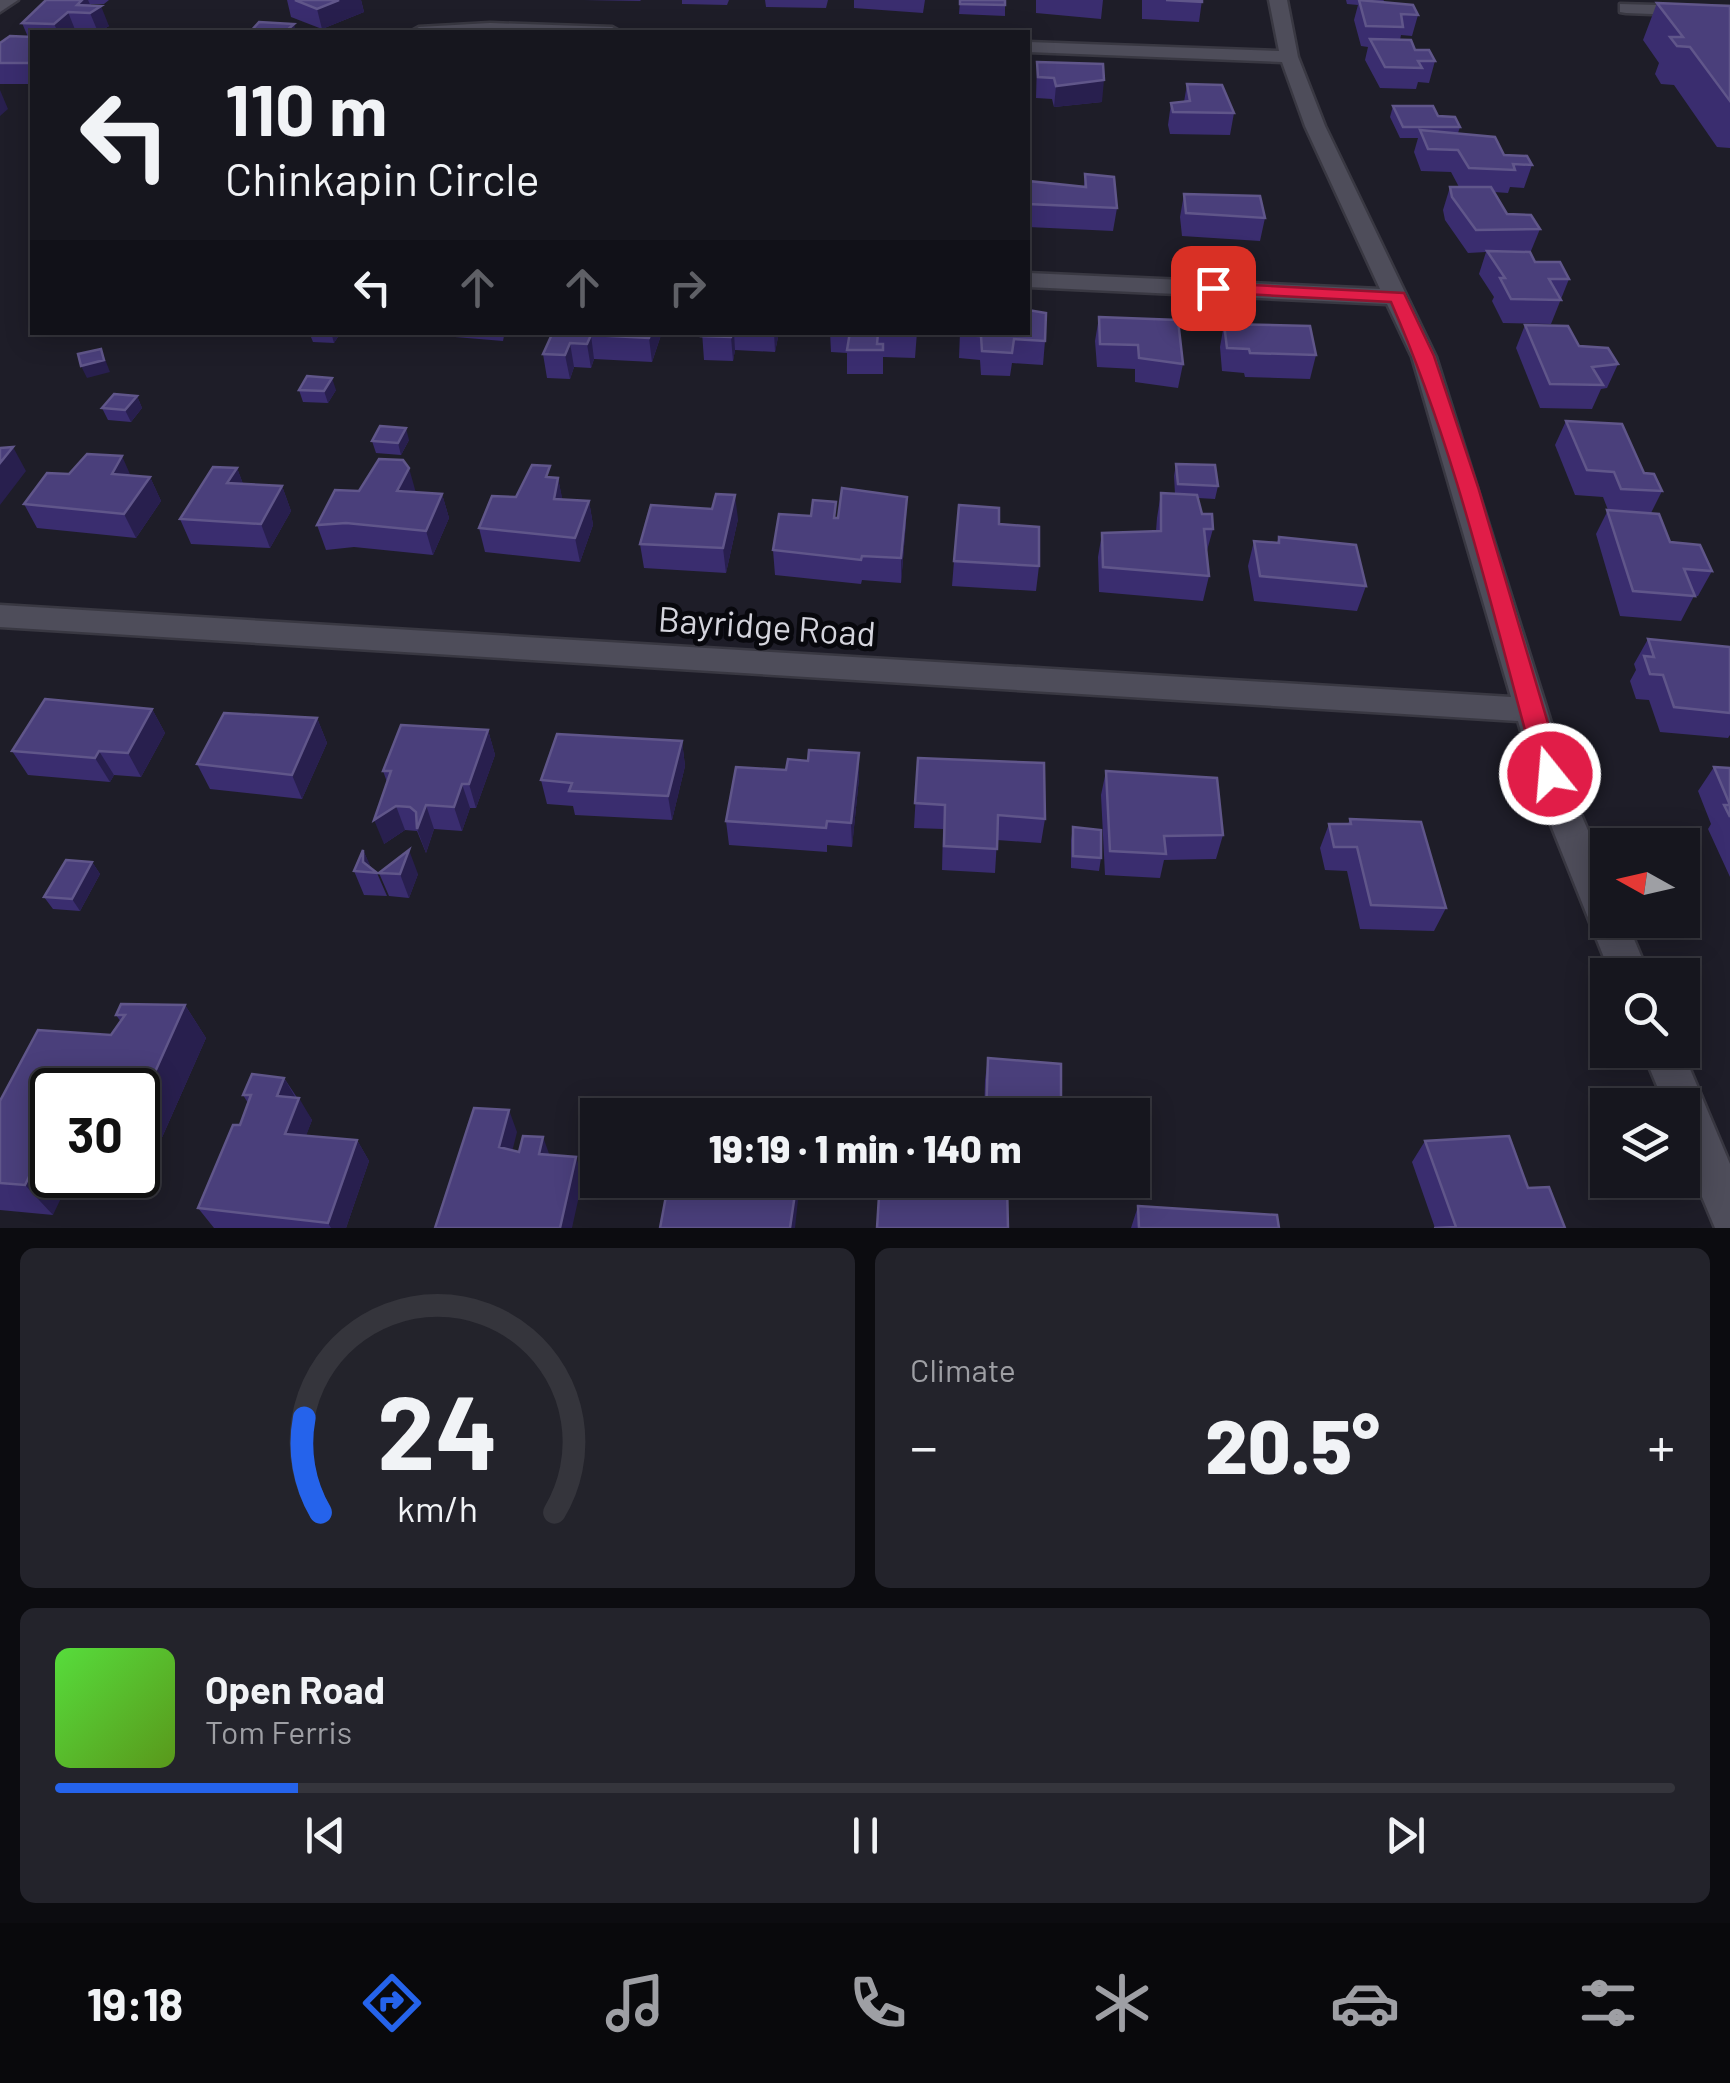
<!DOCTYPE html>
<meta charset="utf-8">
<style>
:root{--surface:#16161e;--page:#23232b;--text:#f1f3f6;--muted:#9e9fa4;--line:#35353c;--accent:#2563eb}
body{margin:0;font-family:Barlow,sans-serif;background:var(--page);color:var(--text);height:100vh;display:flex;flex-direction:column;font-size:38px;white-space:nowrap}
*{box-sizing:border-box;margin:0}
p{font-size:32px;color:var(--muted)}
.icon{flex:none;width:55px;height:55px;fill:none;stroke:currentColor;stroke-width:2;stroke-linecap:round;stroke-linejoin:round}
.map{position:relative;height:1228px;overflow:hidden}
.details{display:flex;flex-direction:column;gap:20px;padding:20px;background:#0c0c10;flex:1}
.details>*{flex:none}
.top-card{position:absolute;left:30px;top:30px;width:1000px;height:305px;border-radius:0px;box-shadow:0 5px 25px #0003,0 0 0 2px var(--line);background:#16161e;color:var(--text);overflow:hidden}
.needle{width:65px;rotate:278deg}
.controls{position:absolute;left:1590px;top:828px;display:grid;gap:20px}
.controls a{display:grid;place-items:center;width:110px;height:110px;border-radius:0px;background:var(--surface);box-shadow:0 5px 25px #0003,0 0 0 2px var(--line);font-size:50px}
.speed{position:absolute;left:30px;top:1068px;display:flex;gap:20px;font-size:50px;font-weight:700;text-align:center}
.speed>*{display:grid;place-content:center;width:130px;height:130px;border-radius:50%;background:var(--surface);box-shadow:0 5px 25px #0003,0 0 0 2px var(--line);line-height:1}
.speed .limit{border:5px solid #111;border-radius:15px;background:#fff;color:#111}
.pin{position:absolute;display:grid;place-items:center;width:85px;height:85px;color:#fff;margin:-42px;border-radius:20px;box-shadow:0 5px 15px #0006}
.me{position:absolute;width:110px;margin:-55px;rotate:343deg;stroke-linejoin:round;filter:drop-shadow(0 0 8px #0008)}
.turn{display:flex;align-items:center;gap:35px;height:210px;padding:0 30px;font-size:45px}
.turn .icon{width:130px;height:130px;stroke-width:2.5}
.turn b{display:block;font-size:70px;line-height:85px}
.lanes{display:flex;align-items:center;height:95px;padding:0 30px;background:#0003;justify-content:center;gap:50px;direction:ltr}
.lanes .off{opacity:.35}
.big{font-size:75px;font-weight:800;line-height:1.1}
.details .card{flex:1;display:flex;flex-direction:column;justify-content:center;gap:15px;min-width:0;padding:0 35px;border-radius:15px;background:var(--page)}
.details .dial{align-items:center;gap:0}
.dial svg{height:260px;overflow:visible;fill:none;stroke:var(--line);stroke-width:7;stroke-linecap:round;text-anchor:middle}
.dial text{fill:var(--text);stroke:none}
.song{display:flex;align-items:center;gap:30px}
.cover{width:120px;height:120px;border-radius:15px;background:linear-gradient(135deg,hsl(110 70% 55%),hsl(90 70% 35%))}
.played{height:10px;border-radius:5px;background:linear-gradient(90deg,var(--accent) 15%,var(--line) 15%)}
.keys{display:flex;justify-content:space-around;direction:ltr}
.heat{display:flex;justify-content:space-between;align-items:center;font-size:55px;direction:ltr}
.details .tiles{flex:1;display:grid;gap:20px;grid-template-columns:1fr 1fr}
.card:last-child{grid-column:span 2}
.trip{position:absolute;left:580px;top:1098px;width:570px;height:100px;border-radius:0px;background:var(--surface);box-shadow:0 5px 25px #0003,0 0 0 2px var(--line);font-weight:800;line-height:100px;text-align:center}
.tab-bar{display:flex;height:160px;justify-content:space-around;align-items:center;background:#09090c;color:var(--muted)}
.tab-bar .icon{width:70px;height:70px}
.tab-bar .selected{color:var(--accent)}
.tab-bar b{font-size:45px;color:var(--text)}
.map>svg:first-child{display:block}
</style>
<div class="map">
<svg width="1730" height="1228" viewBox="0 0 1730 1228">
<rect width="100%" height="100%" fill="#1e1d28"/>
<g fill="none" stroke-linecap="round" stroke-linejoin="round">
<defs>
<path id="minor" d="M0,0H18L0,12Z
M1269,0H1287L1298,57L1325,126L1436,357L1577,805L1608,877V920H1626L1649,975H1611L1543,805L1518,721L0,627V605L1511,697L1412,357L1387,304L1028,287V273L1380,289L1305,126L1282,62L1028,52V42L1279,51Z
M1620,4L1730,7V17L1626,13L1620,12Z
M490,23L612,27L621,32H410L419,27Z
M1642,1050H1682L1730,1164V1228H1715L1682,1149V1105H1665Z"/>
</defs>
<use href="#minor" stroke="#393842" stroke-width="5"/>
<use href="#minor" fill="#4e4d5a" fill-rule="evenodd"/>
</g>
<path fill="#3a2d6f" d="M46,0H109L104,4H90L109,26L99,32H32V84H0V63L28,37L22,23Z
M287,0H361L364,12L322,29L291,17Z
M584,0H641L640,1Z
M682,0H729L727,5L682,4Z
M765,0H828L826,8L766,7Z
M854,0H925L923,13L854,8Z
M960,0H1005V16L959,14Z
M1036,0H1103L1101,19L1036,13Z
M1142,0H1202L1199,22L1142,19Z
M1346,0H1384L1383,2L1418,15L1412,36L1401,35L1400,40L1435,61L1429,83L1418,82L1416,89L1380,88L1365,60L1368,47L1361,46L1354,20L1358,5L1347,4Z
M1657,3L1730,6V148L1717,147L1674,85L1661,84L1655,74L1659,63L1643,40Z
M1037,62L1102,102L1054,107L1052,99L1036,98Z
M1187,84L1234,113L1230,135L1170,134L1168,125L1171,103L1184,102Z
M1393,106L1438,116L1460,127L1458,133L1504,155L1532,165L1524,188L1510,187L1508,193L1494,192L1507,214L1540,229L1531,251L1530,252L1535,262L1569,279L1551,324L1503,323L1492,301L1494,297L1479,274L1486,252L1468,253L1445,220L1443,210L1450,187H1459L1451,172L1421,171L1414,152L1418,138H1400L1390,117Z
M1085,174L1117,208L1113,231L1028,227V181L1084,186Z
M1184,194L1265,218L1260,241L1182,236L1180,217Z
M1099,317L1183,364L1178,388L1135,382V369L1097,367L1095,341Z
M1224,324L1316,355L1310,379L1245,377L1244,373L1222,371L1220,347Z
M1525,325L1579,346L1618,364L1607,388L1601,389L1592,409L1540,408L1516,348Z
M309,332H341L334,343L313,342Z
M442,332H527L525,337L504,336L503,341L443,336Z
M553,332H662L652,362L594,359L591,368L574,367L570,379L547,378L543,354Z
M702,332H779L775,352L735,350L733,361L704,360Z
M830,332H917L915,358L883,357V374H847V353L831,352Z
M960,332L1045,341L1043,365L1012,363L1010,376L981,375L980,360L959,358Z
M299,390H336L328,403L303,402Z
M137,396L142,408L131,422L108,420L102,408Z
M1566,421L1644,473L1662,491L1651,513L1670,542L1712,571L1698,596H1694L1681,621L1620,616L1596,534L1608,510L1603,497L1575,495L1555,445Z
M409,440L401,455L376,453L372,441Z
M1176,464L1218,486L1215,499L1198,498L1202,514L1213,529L1206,554L1209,576L1203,601L1099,592L1098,557L1102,533L1156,531L1157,518L1161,493L1175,494L1174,476Z
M237,468L243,484L282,486L291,511L270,548L191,544L180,519Z
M131,476L150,477L161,501L136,538L37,528L24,504Z
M552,477L558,478L562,499L589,501L593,525L580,562L485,552L479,528L516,497Z
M416,492L442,494L449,518L433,555L354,547L326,550L317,525Z
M836,518L906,522L901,583L862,580L861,584L775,575L773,550Z
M738,519L726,573L644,568L640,544Z
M999,524L1039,566L1036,591L952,586L954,561Z
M1279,537L1366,586L1357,611L1254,601L1248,566L1254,541L1277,542Z
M1648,639L1730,647V735L1728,738L1660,732L1649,700L1636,699L1630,681L1636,670L1634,664Z
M152,709L165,733L141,777L114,775L110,782L28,775L12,751Z
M317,718L327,743L302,799L210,789L197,764Z
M488,730L495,755L476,808H470L462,831L434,829L426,853L417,831L405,830L384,844L387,782L383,771Z
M682,741L685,766L672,820L575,815L573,806L547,804L541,780Z
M859,753V778L852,847L827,845V852L729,845L726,821L786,770Z
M918,758L1045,819L1041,843L997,840L995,873L942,870L943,829L914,828Z
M1714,767L1730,768V877L1708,829L1711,824L1698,791Z
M1106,771L1223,835L1216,859L1164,860L1160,878L1105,875L1101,795Z
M1350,819L1446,908L1434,931L1360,929L1347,871L1325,870L1320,848L1329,824H1348Z
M1073,827L1101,858L1099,871L1071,868V840Z
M363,850L371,868L377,873L387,896L364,895L354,871Z
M92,862L100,874L80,911L53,909L44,897Z
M379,873L418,874L409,898L389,896Z
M185,1005L206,1038L156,1151L138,1150V1090H52L53,1215L0,1210V1101L111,1035L121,1022L116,1015Z
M988,1058L1061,1115H984L985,1080Z
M284,1078L312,1120L306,1135L357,1140L369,1161L346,1228H214L198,1208L240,1125L248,1103L243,1095Z
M1425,1141L1528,1188L1565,1228H1435L1412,1162Z
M1138,1206L1279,1228H1131Z"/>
<path fill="#281f4e" d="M82,0H88L93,11L101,6L109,26L98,32L90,13L77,5Z
M339,0H361L364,12L322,29L317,9Z
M68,12L76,32H58L54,24Z
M294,24L296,32H285Z
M1104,80L1102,102L1054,107L1056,86Z
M0,90L8,109L0,116Z
M331,332H341L334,343Z
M651,332H662L652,362L649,338Z
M732,332H734L735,350L733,361L731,337Z
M774,332H779L775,352Z
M591,335L594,359L591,368L587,344Z
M570,343L574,367L570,379L565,355Z
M101,349L110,372L87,378L81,366Z
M332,378L336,390L328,403L324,391Z
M137,396L142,408L131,422L125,410Z
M406,428L409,440L401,455L398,443Z
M13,447L26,471L0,505V463Z
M122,456L133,481L112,474Z
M237,468L246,492L227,483Z
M409,468L416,493L397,491Z
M150,477L161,501L136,538L124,514Z
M558,478L563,502L554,499Z
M282,486L291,511L270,548L261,524Z
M442,494L449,518L433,555L426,531Z
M735,495L738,519L726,573L723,548Z
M907,497L906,522L901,583V558Z
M589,501L593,525L580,562L575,538Z
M152,709L165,733L141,777L128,753Z
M317,718L327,743L302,799L292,775Z
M488,730L495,755L476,808L469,784Z
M682,741L685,766L672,820L668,796Z
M99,751L114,775L110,782L95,758Z
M859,753V778L852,847L851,823Z
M462,784L470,808L462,831L454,807Z
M426,805L434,829L426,853L417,829Z
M396,806L405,830L384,844L374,820Z
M363,850L373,872L363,862Z
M409,850L418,874L409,898L400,874Z
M92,862L100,874L80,911L72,899Z
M185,1005L206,1038L156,1151L138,1127V1110Z
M284,1078L297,1100L277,1096Z
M299,1098L312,1120L299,1155L285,1134Z
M509,1110L517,1132L508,1168L499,1147Z
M52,1129V1175H72L53,1215L25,1185Z
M543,1137L551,1159L539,1154Z
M357,1140L369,1161L346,1228H331L328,1223Z
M576,1157L583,1178L572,1228H560Z
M797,1180L798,1200L795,1228H790Z"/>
<path fill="#4a3f7b" stroke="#60568a" stroke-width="2.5" d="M46,0H82L77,5L101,6L90,13L68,12L54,24L22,23Z
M295,0H339L317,9Z
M960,0H1005V5L960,4Z
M1166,0H1202V2Z
M1359,0L1413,5L1418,15L1401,14L1403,27L1366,26Z
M1657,3L1730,6V101L1690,47L1677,46L1670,37H1683Z
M259,22L294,24L285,32H250Z
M10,36L32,37V60L28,63H0V43Z
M1370,39L1411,40L1415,50H1429L1435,61H1418L1422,68L1385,67Z
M1037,62L1103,64L1104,80L1056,86L1054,78L1038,77Z
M1187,84L1222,85L1234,113L1173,112L1171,103L1190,101Z
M1393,106H1433L1438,116L1455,117L1460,127H1403Z
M1420,130L1495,137L1504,155L1527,156L1532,165L1513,164L1515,170L1469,168L1458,150L1428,149Z
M1085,174L1114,177L1117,208L1028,204V181L1086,187Z
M1450,187H1491L1507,214L1531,215L1540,229L1476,230L1452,197Z
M1184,194L1260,196L1265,218L1186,213Z
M1487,251L1530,252L1535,262H1560L1569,279H1549L1561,300L1511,299L1500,278H1505Z
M1028,310L1046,313L1045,341L1014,339L1012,353L982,351L981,336L960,335V332H1028Z
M1099,317L1178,320L1183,364L1139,358L1138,345L1100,344Z
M1224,324L1310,326L1316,355L1250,353L1249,349L1227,348Z
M1525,325L1568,326L1579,346L1608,348L1618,364L1592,367L1603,385L1550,384Z
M553,332H651L649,338L591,335L587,344L570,343L565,355L543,354Z
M702,332H732L731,337L701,336Z
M850,332H915V335L878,333L877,344H883V350H847Z
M101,349L104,360L81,366L78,354Z
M307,376L332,378L324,391L299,390Z
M114,394L137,396L125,410L102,408Z
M1566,421L1622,424L1644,473L1654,474L1662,491L1621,489L1614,472L1587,470Z
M380,426L406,428L398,443L372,441Z
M13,447L0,463V448Z
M87,454L122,456L112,474L150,477L124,514L24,504L47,473L69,474Z
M379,459L403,460L409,468L397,491L442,494L426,531L346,523L317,525L335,490L359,491Z
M1176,464L1215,465L1218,486L1178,484Z
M532,465L550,466L546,477L558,478L554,499L589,501L575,538L479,528L492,496L516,497Z
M213,467L237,468L227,483L282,486L261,524L180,519Z
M842,488L907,497L901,558L862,556L861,560L773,550L779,514L811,516L813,500L836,502L834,518H838Z
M1161,493L1197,495L1202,514H1212L1213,529H1204L1209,576L1103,567L1102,533L1161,531Z
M716,494L735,495L723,548L640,544L651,505L712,509Z
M959,505L999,508V524L1039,527V566L954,561Z
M1607,510L1659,514L1670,542L1700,545L1712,571L1684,569L1695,596L1633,591Z
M1279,537L1356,545L1366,586L1260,576L1254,541L1279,543Z
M1648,639L1730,647V713L1674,707L1663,675L1650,674L1644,656L1654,657Z
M45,699L152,709L128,753L99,751L95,758L12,751Z
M224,713L317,718L292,775L197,764Z
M401,725L488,730L469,784H462L454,807L426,805L417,829L416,812L410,807L396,806L374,820L391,771H383Z
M557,734L682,741L668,796L569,791L572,783L541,780Z
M809,750L859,753L851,823L827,821L826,828L726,821L736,767L786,770L788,759L808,761Z
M918,758L1044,763L1045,819L998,815L997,849L944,846L945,805L915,803Z
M1714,767L1730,768V817L1724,805H1730Z
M1106,771L1217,778L1223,835L1164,836L1166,854L1110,851Z
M1350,819L1421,822L1446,908L1371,905L1357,847H1334L1329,824H1351Z
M1073,827L1101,830V858L1073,856Z
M363,850V862L377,873L354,871Z
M409,850L400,874L379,873Z
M66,860L92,862L72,899L44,897Z
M121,1004L185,1005L138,1110V1090H52V1129L25,1185L0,1183V1101L38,1030L111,1035L125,1015H116Z
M988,1058L1061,1064V1115H986Z
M252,1074L284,1078L277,1096L299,1098L285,1134L357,1140L328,1223L198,1208L233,1125H240L251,1095H243Z
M474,1108L509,1110L499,1147L519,1152L523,1136L543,1137L539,1154L576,1157L560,1228H435Z
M1509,1136L1528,1188L1549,1187L1565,1228H1434L1456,1227L1425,1141Z
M669,1180H797L790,1228H660Z
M880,1180H930L1007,1185L1008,1228H877Z
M1138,1206L1277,1215L1279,1228H1139Z"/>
<path fill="#e11d48" stroke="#92132f" stroke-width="2.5" d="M1213,283L1404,293L1434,356L1478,487L1563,774L1559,781L1550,783L1537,774C1493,616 1457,452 1391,302L1207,292V285Z"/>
<g text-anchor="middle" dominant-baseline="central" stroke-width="10" stroke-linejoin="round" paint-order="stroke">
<g font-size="35" fill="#d5d5dd" stroke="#08080d">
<text transform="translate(767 625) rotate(4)">Bayridge Road</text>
</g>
</g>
</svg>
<div class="controls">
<a><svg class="needle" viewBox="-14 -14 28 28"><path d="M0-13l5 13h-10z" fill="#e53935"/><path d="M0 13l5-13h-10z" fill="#9e9fa4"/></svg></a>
<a><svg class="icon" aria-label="search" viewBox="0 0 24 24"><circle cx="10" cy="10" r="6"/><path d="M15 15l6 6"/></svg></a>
<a><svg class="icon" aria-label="layers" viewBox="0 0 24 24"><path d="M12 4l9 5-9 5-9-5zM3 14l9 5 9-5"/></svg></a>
</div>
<div class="speed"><div class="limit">30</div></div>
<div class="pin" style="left:1213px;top:288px;background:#d93025"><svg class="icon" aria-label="arrive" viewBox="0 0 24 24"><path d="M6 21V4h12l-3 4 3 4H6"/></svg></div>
<svg class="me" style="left:1550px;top:774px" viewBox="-20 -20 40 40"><circle r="17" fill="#e11d48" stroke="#fff" stroke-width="3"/><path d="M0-11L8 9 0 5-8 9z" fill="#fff"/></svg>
<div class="trip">19:19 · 1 min · 140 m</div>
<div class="top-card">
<div class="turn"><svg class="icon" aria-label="left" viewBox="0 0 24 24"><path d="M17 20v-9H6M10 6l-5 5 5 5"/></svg><div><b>110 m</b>Chinkapin Circle</div></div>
<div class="lanes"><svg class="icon" aria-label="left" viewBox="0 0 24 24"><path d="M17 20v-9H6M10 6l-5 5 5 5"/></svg><svg class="icon off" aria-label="ahead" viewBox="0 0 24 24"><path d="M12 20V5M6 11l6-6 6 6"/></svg><svg class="icon off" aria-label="ahead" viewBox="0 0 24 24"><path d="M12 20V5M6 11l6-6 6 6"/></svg><svg class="icon off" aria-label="right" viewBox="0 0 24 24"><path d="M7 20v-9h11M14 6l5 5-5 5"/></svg></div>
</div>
</div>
<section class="details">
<div class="tiles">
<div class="card dial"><svg viewBox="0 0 100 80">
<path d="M14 69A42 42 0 1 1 86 69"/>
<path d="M14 69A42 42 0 0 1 9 40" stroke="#2563eb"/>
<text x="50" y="56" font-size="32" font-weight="700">24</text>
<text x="50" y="72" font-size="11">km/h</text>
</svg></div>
<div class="card"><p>Climate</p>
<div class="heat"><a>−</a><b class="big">20.5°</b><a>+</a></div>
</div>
<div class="card">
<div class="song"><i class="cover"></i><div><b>Open Road</b><p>Tom Ferris</p></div></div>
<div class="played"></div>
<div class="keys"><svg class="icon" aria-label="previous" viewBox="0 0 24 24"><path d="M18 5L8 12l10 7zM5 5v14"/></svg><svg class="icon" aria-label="pause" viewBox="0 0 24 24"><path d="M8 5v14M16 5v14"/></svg><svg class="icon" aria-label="next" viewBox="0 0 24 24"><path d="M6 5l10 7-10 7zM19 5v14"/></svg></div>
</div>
</div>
</section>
<nav class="tab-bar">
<b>19:18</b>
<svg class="icon selected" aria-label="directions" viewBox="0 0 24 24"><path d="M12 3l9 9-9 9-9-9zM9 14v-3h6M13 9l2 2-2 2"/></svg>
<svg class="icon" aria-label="music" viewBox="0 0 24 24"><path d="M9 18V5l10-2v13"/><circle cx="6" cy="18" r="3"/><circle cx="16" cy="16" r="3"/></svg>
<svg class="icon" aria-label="phone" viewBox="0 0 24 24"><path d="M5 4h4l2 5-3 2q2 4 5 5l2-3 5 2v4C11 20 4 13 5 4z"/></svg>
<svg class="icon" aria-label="climate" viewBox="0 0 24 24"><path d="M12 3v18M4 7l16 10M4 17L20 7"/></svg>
<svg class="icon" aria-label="car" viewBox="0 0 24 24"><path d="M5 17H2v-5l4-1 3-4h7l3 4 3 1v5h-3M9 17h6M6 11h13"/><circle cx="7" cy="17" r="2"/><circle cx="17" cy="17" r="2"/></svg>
<svg class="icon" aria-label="filters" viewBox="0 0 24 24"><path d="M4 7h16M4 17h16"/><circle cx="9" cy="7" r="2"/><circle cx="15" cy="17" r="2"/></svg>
</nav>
